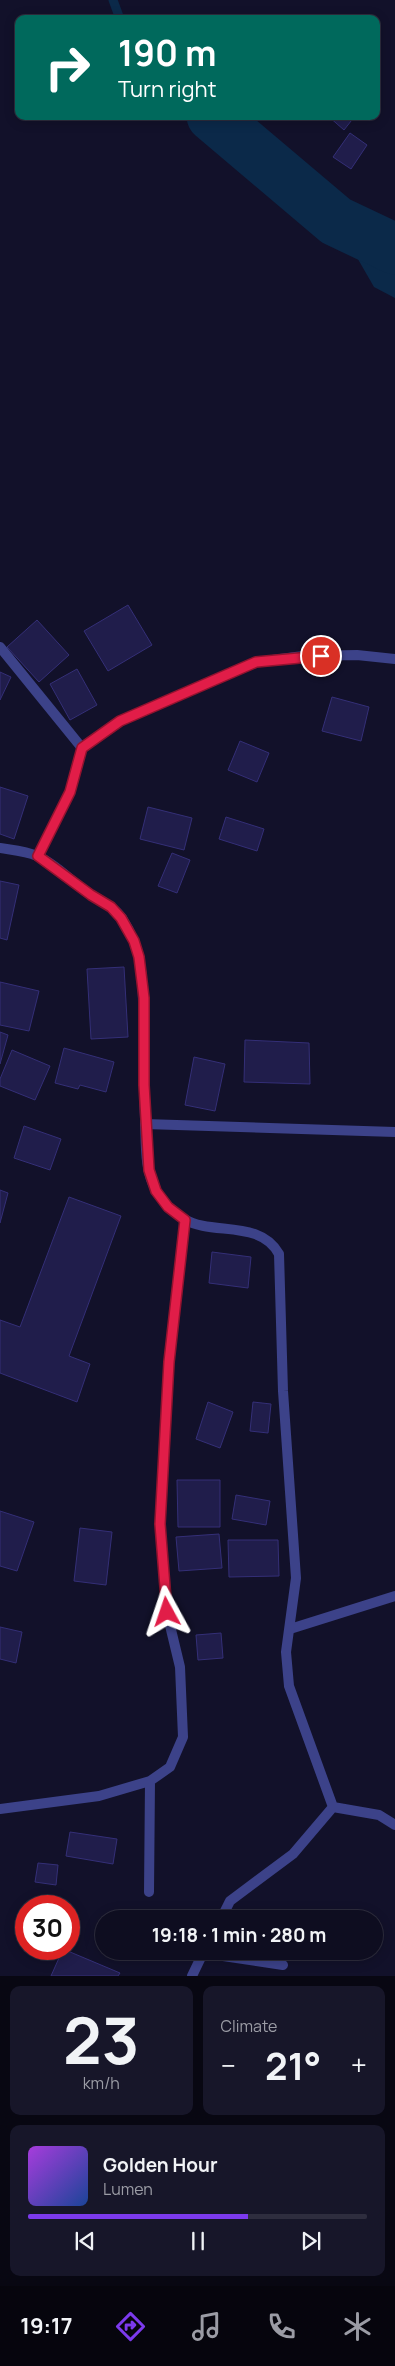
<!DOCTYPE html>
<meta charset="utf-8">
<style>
:root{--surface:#0e0d20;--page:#171629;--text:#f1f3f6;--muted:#9b9ca5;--line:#2e2d3e;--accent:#7c3aed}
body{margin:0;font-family:Manrope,sans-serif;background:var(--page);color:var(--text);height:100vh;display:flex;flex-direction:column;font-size:19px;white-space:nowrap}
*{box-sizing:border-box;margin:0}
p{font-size:16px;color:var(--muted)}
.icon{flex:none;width:28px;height:28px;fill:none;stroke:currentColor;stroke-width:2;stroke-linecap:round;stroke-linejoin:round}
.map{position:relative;height:1976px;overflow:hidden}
.drawer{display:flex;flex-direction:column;gap:10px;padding:10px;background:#080712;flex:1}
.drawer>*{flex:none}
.top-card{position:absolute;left:15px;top:15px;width:365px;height:105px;border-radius:10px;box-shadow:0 2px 12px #0003,0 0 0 1px var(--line);background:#00695c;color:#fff;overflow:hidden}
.speed{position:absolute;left:15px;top:1895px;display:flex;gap:10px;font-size:25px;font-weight:700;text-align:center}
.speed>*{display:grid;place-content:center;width:65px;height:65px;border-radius:50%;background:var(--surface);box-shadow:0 2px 12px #0003,0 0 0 1px var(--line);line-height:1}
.speed .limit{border:8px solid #d22;background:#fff;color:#111}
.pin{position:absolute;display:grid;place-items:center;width:42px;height:42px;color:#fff;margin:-21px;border:2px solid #fff;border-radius:50%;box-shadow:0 1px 5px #0007}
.me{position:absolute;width:55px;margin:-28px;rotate:355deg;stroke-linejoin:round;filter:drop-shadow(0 0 4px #0008)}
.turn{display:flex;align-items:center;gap:18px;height:105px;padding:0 20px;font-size:22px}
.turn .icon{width:65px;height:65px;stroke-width:2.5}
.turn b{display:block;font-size:35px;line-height:42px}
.big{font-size:38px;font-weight:700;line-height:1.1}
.drawer .tile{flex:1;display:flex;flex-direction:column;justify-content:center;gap:8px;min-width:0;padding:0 18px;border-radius:10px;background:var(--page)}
.drawer .dial{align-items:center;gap:0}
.dial b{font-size:65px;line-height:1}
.song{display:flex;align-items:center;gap:15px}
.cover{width:60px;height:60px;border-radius:8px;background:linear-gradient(135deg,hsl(280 70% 55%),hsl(220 70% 35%))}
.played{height:5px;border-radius:2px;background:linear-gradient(90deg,var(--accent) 65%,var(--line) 65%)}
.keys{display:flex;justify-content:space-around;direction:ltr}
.heat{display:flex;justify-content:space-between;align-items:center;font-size:28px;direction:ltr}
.drawer .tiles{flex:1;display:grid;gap:10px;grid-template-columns:1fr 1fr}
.tile:last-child{grid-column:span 2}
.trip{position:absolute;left:95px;top:1910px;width:288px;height:50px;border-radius:25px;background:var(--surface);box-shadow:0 2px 12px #0003,0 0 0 1px var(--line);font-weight:700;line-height:50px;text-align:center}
.tabs{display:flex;height:80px;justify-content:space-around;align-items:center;background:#06050d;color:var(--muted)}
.tabs .icon{width:35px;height:35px}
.tabs .current{color:var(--accent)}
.tabs b{font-size:22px;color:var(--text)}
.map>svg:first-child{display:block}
</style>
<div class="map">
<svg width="395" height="1976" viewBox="0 0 395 1976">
<rect width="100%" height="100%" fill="#12112a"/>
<path fill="#0b2949" d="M336,221L395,225V298L374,287Z"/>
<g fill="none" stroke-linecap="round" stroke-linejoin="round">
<path stroke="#0b2949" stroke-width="9" d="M113,0L120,19"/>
<path stroke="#0b2949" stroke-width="51" d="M212,116L336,221L395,249"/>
</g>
<path fill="#201d4b" stroke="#342f77" d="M328,116H355L344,130Z
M350,133L367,145L351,169L333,157Z
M128,605L152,645L108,671L84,631Z
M37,620L69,655L39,682L7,647Z
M77,669L97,705L70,720L50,684Z
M0,672L11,677L0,700Z
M332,697L369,707L361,741L322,731Z
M240,741L269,753L257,782L228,770Z
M0,787L28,796L14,839L0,834Z
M148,807L192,818L184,850L140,839Z
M226,817L264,829L257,851L219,839Z
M172,853L190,860L177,893L158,886Z
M0,881L19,885L7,940L0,938Z
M124,967L128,1037L91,1039L87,969Z
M0,982L39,991L29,1031L0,1025Z
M0,1032L8,1035L0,1064Z
M245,1040L309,1043L310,1084L244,1082Z
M64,1048L114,1062L106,1092L80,1085L78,1089L55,1083Z
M12,1050L50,1066L35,1100L0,1086V1079Z
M194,1057L225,1064L215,1111L185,1105Z
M24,1126L61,1139L50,1170L14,1158Z
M0,1190L8,1193L0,1223Z
M69,1197L121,1216L69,1356L90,1364L77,1402L0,1373V1320L20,1327Z
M212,1252L251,1257L248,1288L209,1283Z
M208,1402L233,1412L220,1448L196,1439Z
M253,1402L271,1404L268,1433L250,1431Z
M177,1480H220V1527H178Z
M236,1495L270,1501L266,1525L232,1519Z
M0,1511L34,1522L17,1571L0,1566Z
M80,1528L112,1532L106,1585L74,1581Z
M219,1534L222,1568L179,1571L176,1537Z
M228,1540H278L279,1576L229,1577Z
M0,1627L22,1632L16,1663L0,1659Z
M221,1633L223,1658L198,1660L196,1635Z
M70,1832L117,1839L113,1864L66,1856Z
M38,1863L58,1865L56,1885L35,1882Z
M63,1949L120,1973L118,1976H51Z"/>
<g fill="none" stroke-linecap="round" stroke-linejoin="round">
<path stroke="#3c4289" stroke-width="10" d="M145,1124L395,1132
M290,1629L395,1596"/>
<path stroke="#3c4289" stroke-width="10" d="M0,647L82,748
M0,848C12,850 26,851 37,856C53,862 69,879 83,889C96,899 112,904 122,918C146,955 143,990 143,1032C143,1061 144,1090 145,1119C146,1142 144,1172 157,1192C164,1203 173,1212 184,1219C212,1236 260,1219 279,1254L283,1391L296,1578L286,1652L289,1686L333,1807L379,1815L395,1825
M38,856L70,792L82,748L120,721L257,662L303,656L357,655L395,659
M0,1809L99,1796L150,1781L170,1767L183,1737L180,1667L167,1613L160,1524L169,1362L185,1220
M149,1892L150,1781
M221,1919L230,1901L293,1854L333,1807
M203,1953L283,1965
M192,1976L204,1951"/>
</g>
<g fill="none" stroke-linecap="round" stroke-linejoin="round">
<defs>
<path id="route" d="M167,1612L160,1524L169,1362L185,1220L168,1207L156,1191L149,1170L144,1085V998L139,957L134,941L121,918L111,907L91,895L38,856L70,792L82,748L120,721L256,662L321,656"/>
</defs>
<use href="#route" stroke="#92132f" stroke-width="12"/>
<use href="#route" stroke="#e11d48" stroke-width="9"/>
</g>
</svg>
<div class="speed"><div class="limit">30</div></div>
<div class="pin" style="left:321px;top:656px;background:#d93025"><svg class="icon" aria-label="arrive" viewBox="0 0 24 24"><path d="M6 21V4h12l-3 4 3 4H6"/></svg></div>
<svg class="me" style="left:167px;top:1612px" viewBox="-20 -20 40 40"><path d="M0-17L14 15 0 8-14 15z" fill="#e11d48" stroke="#fff" stroke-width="4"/></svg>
<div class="trip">19:18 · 1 min · 280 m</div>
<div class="top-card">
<div class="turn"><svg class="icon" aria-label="right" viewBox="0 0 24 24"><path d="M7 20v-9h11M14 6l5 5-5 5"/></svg><div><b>190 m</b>Turn right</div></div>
</div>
</div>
<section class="drawer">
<div class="tiles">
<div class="tile dial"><b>23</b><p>km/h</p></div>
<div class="tile"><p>Climate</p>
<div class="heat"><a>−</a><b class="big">21°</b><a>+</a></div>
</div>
<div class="tile">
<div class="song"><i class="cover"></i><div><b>Golden Hour</b><p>Lumen</p></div></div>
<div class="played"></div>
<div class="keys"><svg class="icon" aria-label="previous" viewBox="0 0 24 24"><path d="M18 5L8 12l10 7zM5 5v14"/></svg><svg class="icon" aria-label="pause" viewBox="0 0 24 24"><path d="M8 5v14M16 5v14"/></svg><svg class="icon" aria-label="next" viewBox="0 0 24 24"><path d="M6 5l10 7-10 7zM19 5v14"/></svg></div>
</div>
</div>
</section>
<nav class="tabs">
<b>19:17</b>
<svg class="icon current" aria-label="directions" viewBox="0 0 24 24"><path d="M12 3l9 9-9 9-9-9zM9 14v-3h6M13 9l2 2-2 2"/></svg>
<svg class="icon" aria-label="music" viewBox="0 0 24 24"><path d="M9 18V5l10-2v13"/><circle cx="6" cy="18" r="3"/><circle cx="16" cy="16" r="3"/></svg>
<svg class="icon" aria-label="phone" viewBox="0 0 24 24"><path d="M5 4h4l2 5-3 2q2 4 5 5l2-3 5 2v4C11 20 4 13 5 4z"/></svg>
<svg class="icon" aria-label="climate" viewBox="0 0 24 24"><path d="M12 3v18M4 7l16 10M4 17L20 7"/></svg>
</nav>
